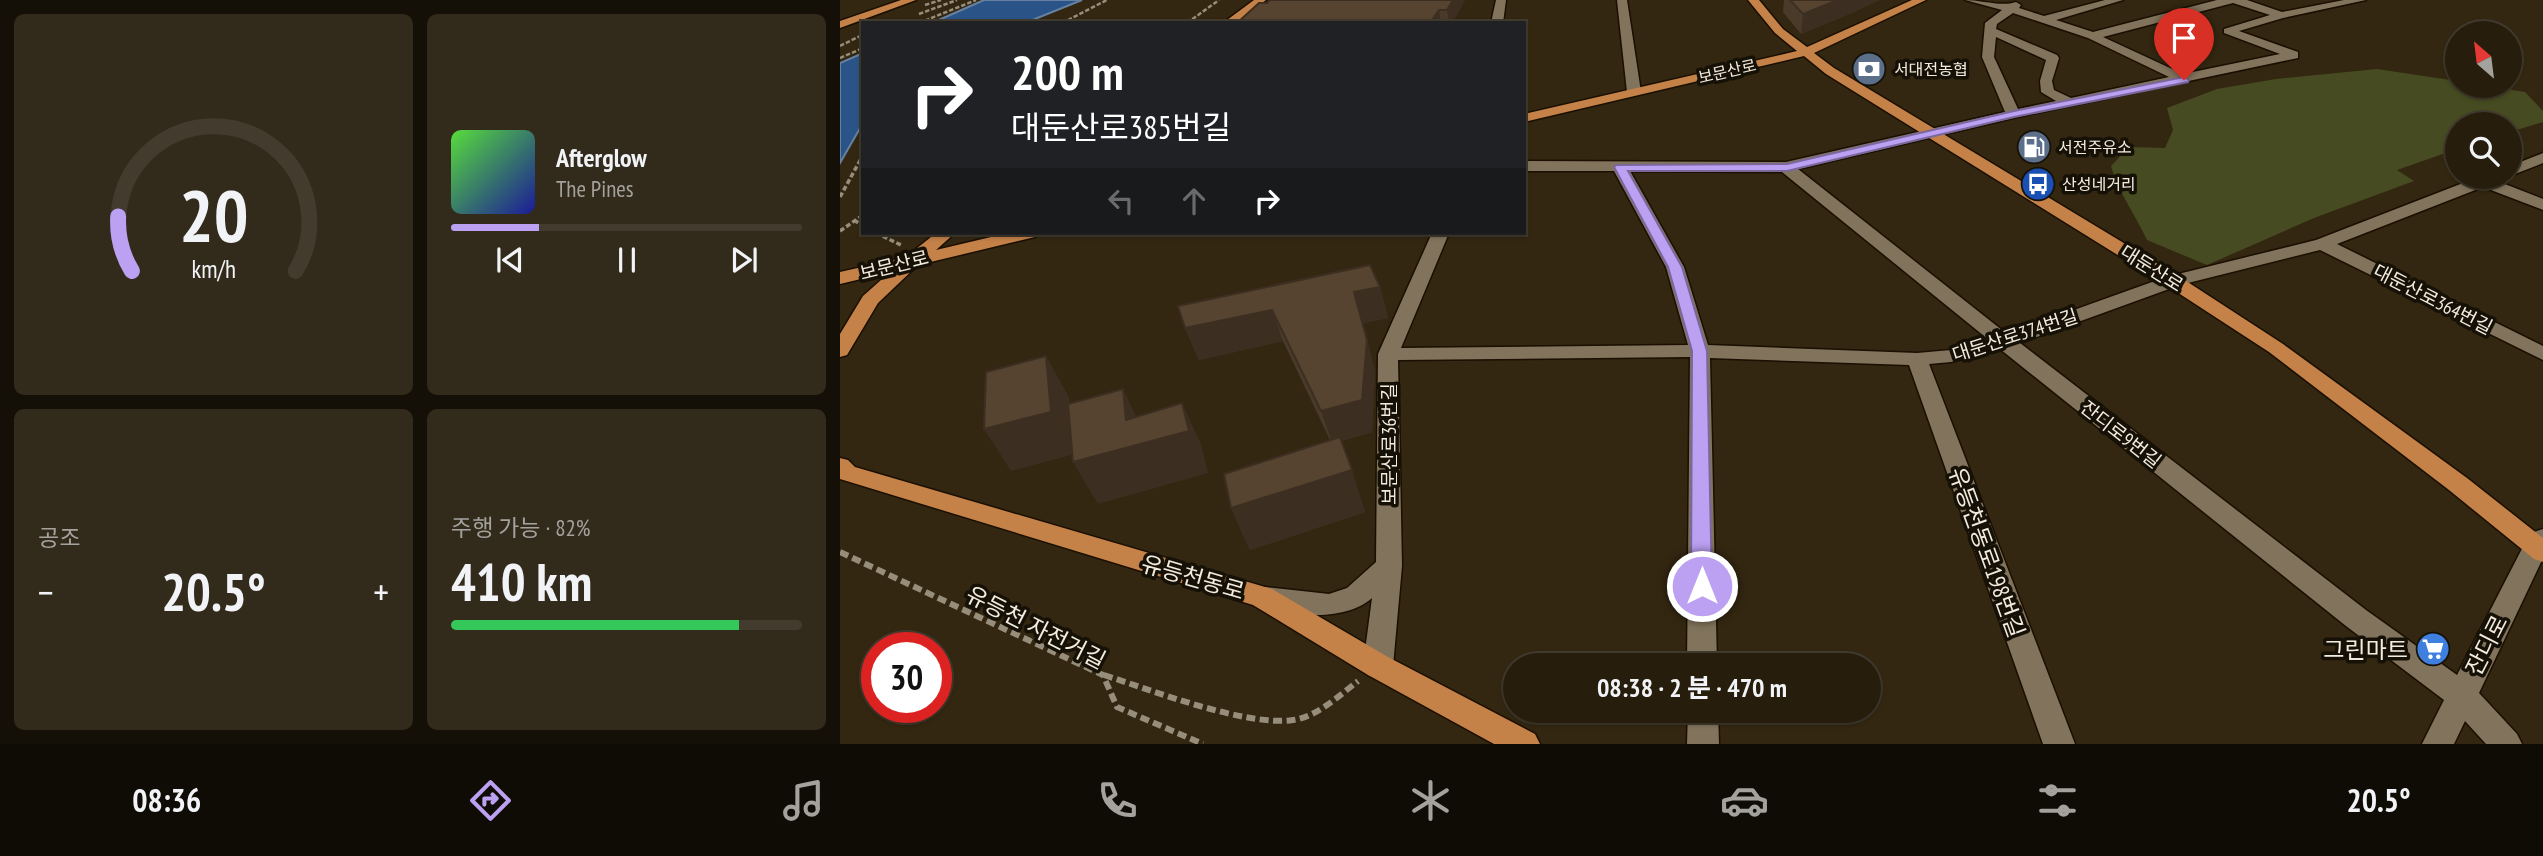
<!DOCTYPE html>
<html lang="ko">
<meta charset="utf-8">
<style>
:root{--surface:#261d0d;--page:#322a1b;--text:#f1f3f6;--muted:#a4a29d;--line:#423b2e;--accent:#bca0f2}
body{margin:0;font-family:"PT Sans Narrow","Noto Sans KR",sans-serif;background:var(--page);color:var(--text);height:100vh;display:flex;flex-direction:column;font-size:26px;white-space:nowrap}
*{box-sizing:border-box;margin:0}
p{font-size:23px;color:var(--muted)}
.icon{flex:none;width:38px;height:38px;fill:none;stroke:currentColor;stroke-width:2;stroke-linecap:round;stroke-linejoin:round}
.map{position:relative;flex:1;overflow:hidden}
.drawer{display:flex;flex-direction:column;gap:14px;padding:14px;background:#151007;width:840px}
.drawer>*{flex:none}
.banner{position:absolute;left:21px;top:21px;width:665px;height:214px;border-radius:0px;box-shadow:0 2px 5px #0004,0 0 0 2px var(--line);background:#202124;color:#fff;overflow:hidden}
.needle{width:46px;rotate:332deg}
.fabs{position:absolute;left:1605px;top:21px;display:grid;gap:14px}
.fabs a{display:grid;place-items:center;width:77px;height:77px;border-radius:50%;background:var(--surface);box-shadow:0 2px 5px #0004,0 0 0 2px var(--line);font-size:35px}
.speed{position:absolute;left:21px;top:632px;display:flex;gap:14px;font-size:35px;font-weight:700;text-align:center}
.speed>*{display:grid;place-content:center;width:91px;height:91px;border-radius:50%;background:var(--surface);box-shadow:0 2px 5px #0004,0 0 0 2px var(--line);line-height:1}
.speed .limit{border:10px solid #d22;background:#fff;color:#111}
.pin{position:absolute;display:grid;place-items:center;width:60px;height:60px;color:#fff;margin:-72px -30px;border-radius:50% 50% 50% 0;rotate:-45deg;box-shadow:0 0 7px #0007}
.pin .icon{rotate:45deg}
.me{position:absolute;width:77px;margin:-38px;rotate:0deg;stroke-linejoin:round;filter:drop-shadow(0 0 5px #0008)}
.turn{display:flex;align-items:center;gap:24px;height:147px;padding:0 35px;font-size:32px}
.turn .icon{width:91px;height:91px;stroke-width:2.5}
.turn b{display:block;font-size:49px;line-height:60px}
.lanes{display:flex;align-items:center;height:66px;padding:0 35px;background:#0003;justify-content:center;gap:35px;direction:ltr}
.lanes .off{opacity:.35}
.big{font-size:52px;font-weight:700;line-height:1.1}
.drawer .card{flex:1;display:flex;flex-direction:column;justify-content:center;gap:10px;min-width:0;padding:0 24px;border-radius:10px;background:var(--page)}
.drawer .dial{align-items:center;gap:0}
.dial svg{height:182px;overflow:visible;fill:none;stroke:var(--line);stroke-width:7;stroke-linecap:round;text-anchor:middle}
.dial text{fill:var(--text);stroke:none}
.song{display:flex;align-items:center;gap:21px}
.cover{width:84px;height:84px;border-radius:10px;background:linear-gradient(135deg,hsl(110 70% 55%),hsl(240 70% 35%))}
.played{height:7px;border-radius:4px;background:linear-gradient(90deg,var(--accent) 25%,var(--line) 25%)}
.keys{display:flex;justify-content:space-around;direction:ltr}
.heat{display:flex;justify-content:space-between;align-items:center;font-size:38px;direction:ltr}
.charge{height:10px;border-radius:5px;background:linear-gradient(90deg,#34c759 82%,var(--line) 0)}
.drawer .tiles{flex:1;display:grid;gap:14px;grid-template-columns:repeat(2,1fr)}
.trip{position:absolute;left:663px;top:653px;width:378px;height:70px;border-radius:35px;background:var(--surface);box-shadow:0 2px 5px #0004,0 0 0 2px var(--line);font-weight:700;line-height:70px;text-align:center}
.tab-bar{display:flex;height:112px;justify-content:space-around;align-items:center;background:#0f0c05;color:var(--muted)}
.tab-bar .icon{width:49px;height:49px}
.tab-bar .active{color:var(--accent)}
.tab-bar b{font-size:32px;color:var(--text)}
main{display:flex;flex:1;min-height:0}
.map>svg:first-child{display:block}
</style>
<main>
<section class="drawer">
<div class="tiles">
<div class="card dial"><svg viewBox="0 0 100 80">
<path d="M14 69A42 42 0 1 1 86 69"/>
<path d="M14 69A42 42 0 0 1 8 45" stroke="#bca0f2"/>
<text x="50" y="56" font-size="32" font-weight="700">20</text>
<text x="50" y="72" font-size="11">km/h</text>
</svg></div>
<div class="card">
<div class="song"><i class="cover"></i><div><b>Afterglow</b><p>The Pines</p></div></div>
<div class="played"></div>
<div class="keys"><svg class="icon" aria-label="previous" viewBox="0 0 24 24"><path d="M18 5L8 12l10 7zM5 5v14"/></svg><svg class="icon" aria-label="pause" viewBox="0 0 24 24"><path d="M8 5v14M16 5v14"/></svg><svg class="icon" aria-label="next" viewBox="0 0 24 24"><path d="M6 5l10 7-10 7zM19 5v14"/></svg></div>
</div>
<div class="card"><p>공조</p>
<div class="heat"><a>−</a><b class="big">20.5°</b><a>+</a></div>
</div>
<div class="card"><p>주행 가능 · 82%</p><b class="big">410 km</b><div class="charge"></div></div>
</div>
</section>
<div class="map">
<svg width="1703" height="744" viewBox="0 0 1703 744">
<rect width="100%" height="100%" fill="#332711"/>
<path fill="#464b21" d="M1537,69L1617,81V86H1645L1685,92L1703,111V122L1670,132V124H1617V149L1557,170L1574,181L1474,218L1367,265L1307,240C1295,214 1279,194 1271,166L1289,147L1325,148L1333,130L1327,108L1377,89L1436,79Z"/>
<path fill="#2a5488" stroke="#6681a2" stroke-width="2" d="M144,0H242L185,23H92Z
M23,53V123L0,163V63Z"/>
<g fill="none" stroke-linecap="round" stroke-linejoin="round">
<defs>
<path id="minor" d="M656,0H666L663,23H651Z
M777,0H787L801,92L794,96L787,92Z
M1125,0C1141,0 1162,7 1176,2L1181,5L1179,8L1204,16L1265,0H1283L1216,20L1253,32L1377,0H1407L1442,12L1504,0H1526L1443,18L1399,31L1458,52V58L1173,118L958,169L1167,334L1326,277L1476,240L1636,178L1662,177L1657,181L1703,199V210L1643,187L1497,244L1703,346V360L1480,250L1340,285L1180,343L1526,610L1617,675L1687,539L1694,532L1703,529V558L1639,693L1677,734L1682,744H1646L1625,721L1614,744H1582L1604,700L1506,626L1160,349L1111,362L1089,364L1235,744H1203L1069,365L870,358L877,665H847L850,357L558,360L562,566L553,666L548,675L538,679L528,675L523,666L532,598C506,622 447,617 415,606L411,598L415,590L425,587L489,594L507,588L536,562L538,354L592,233H609L561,348L848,345L826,267L774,171H684V161L946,162L1165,112L1142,57L1145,23L1162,10ZM1393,3L1430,15L1384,29V33L1440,54L1343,74L1263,37ZM1173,13L1248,38L1329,77L1231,98L1214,90L1212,81L1219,58L1217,55L1156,29L1157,24ZM1156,37L1206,60L1200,81L1201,92L1216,101L1178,109L1154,57ZM790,171L942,172L1149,340L1111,350L1077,353L868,345L844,267Z
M1703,153V163L1670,176V166Z
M848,710H878L879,744H847Z"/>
<path id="major" d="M61,0H76L0,28V21Z
M414,0H426L397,23H383Z
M908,0H919L943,29L967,47L1072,0H1086L974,53L994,68L1340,277L1443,344L1627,478L1703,538V562L1694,559L1609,490L1429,352L1326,285L986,74L964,56L684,122V114L957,51L935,33Z
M96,233H115L96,250L168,233H198L195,237L78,265L38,303L7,355L0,357V334L23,296L50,272L0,284V272L66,257Z
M0,458L8,460L15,467L432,589L548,657L695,734L700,744H654L528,675L413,605L0,479Z"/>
</defs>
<use href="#minor" stroke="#1a0f00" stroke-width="3"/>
<use href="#major" stroke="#1a0f00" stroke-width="3"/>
<path stroke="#978d7b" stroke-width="2.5" stroke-dasharray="4.5 2" stroke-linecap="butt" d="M85,5L101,0
M79,14L117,0
M79,23L136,0
M222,23L267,0
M347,23L379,0
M0,46L22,35
M0,58L23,48"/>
<path stroke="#978d7b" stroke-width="3.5" stroke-dasharray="5 2.5" stroke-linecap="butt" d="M0,197L23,155
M14,220L23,226
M0,231L23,215
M36,233L63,246"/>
<path stroke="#978d7b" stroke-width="6" stroke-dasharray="9 4.5" stroke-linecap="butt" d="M0,552L263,675L277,707L363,744
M264,675C311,690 407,727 453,720C477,717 500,695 518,681"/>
<use href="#minor" fill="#82745c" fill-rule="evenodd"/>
<use href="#major" fill="#c48148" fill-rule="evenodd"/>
</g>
<path fill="#4a3a29" d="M625,0L612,23H397Z
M944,0H1039L1014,12L961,34L943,12Z
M540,287L548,318L523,323L535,372L532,432L501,441L525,512L410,550L391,508L490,440L443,341L359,360L345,328Z"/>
<path fill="#3c2f22" d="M613,0H625L612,23H609L607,10Z
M998,0H1039L1014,12L961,34L963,14Z
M599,10L601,23H590Z
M540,287L548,318L523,323L535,372L532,432L492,443L481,411L514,292Z
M432,310L443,341L359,360L345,328Z
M206,356L229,397L235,454L171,471L144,429Z
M283,389L303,430L342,403L361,444L368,473L258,504L233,462L286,420Z
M512,470L525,512L410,550L391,508Z"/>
<path fill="#564330" stroke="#3c2f22" stroke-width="2" d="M430,0H613L607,10H599L590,23H397L419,3H427Z
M950,0H998L963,14Z
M530,265L540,287L514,292L527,340L522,400L481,411L432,310L345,328L338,306Z
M206,356L211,412L144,429L146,372Z
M283,389L286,420L342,403L349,431L233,462L228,404Z
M500,437L512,470L391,508L384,474Z"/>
<path fill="#bca0f2" stroke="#7a689d" stroke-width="2" d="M1344,77L1349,80L1348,82L1174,117L947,171H788L842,267L867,351L872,586L869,592L862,595L854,592L851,586L852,351L828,267L774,167L776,165L947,164L1174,111Z"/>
<defs>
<symbol id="bank-disc" viewBox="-11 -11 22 22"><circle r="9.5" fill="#5c6f8a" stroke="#161107"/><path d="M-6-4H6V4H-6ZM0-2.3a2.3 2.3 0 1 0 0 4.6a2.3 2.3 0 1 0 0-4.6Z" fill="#fff"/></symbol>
<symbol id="fuel-disc" viewBox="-11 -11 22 22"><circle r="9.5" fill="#5c6f8a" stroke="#161107"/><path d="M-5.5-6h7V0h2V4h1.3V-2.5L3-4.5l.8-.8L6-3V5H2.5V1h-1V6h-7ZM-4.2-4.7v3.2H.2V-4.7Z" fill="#fff"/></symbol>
<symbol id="bus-disc" viewBox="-11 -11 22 22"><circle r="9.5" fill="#1a4fb4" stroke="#161107"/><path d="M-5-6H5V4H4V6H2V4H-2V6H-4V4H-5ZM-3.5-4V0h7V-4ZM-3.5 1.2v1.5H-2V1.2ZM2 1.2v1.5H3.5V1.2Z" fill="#fff"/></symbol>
<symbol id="supermarket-disc" viewBox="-11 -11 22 22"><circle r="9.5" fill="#3f7fe0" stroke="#161107"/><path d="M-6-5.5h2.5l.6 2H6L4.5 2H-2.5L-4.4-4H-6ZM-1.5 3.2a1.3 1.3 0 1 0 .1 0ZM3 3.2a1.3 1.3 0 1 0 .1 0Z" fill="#fff"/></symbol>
</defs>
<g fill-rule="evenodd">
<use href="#bank-disc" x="1010" y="50" width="38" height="38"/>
<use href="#fuel-disc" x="1175" y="128" width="38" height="38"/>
<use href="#bus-disc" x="1179" y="165" width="38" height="38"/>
<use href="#supermarket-disc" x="1574" y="630" width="38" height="38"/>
</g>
<g text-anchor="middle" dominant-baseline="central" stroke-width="7" stroke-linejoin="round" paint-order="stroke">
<g font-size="16" fill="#f3ebde" stroke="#161107" text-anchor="start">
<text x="1054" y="69">서대전농협</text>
<text x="1218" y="147">서전주유소</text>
<text x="1222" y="184">산성네거리</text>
</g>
<g font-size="16" fill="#f3ebde" stroke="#161107">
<text transform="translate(887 71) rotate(-13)">보문산로</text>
</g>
<g font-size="19" fill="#f3ebde" stroke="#161107">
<text transform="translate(54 265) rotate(-14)">보문산로</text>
<text transform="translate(1312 268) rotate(32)">대둔산로</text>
<text transform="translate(1593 299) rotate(27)">대둔산로364번길</text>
<text transform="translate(1175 335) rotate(-18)">대둔산로374번길</text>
<text transform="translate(1281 434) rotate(38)">잔디로9번길</text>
<text transform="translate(549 444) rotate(-90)">보문산로36번길</text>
</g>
<g font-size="23" fill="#f3ebde" stroke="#161107">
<text transform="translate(1147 552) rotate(70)">유등천동로198번길</text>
<text transform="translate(353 577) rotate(16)">유등천동로</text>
<text transform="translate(196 627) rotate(27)">유등천 자전거길</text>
<text transform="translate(1646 645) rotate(-63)">잔디로</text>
</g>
<g font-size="23" fill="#f3ebde" stroke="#161107" text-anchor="end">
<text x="1568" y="649">그린마트</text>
</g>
</g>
</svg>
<div class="fabs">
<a><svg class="needle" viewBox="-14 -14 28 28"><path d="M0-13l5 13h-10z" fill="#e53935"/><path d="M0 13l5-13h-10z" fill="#a4a29d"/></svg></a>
<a><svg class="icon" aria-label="search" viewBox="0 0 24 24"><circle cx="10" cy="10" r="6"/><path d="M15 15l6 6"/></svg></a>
</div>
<div class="speed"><div class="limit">30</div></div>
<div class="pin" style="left:1344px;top:80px;background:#d93025"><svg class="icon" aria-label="arrive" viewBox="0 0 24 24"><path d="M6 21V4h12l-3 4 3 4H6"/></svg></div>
<svg class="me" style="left:862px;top:586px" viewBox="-20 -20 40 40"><circle r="17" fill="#bca0f2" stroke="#fff" stroke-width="3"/><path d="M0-11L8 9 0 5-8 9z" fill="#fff"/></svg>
<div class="trip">08:38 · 2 분 · 470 m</div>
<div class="banner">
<div class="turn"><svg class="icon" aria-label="right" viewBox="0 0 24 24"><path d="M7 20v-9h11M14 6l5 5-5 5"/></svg><div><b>200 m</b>대둔산로385번길</div></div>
<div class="lanes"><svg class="icon off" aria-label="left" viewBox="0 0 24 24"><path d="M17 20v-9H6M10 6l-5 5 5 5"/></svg><svg class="icon off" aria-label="ahead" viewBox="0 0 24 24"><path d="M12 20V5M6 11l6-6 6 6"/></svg><svg class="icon" aria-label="right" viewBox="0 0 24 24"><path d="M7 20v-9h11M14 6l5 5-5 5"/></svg></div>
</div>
</div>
</main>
<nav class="tab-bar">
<b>08:36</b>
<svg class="icon active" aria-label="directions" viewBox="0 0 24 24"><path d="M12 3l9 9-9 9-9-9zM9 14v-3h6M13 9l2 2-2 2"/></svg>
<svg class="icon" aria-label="music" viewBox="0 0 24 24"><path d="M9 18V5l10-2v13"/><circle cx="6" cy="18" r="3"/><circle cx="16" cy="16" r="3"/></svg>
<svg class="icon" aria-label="phone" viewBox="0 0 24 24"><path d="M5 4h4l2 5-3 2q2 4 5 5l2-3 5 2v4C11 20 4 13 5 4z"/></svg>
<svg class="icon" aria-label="climate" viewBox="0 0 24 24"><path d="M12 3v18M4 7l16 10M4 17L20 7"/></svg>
<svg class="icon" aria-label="car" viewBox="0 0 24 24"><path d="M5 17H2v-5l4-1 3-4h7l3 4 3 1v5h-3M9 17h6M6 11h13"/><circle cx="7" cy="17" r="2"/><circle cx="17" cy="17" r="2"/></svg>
<svg class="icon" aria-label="filters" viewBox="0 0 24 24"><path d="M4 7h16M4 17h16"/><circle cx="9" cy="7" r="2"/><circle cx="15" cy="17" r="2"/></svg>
<b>20.5°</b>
</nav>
